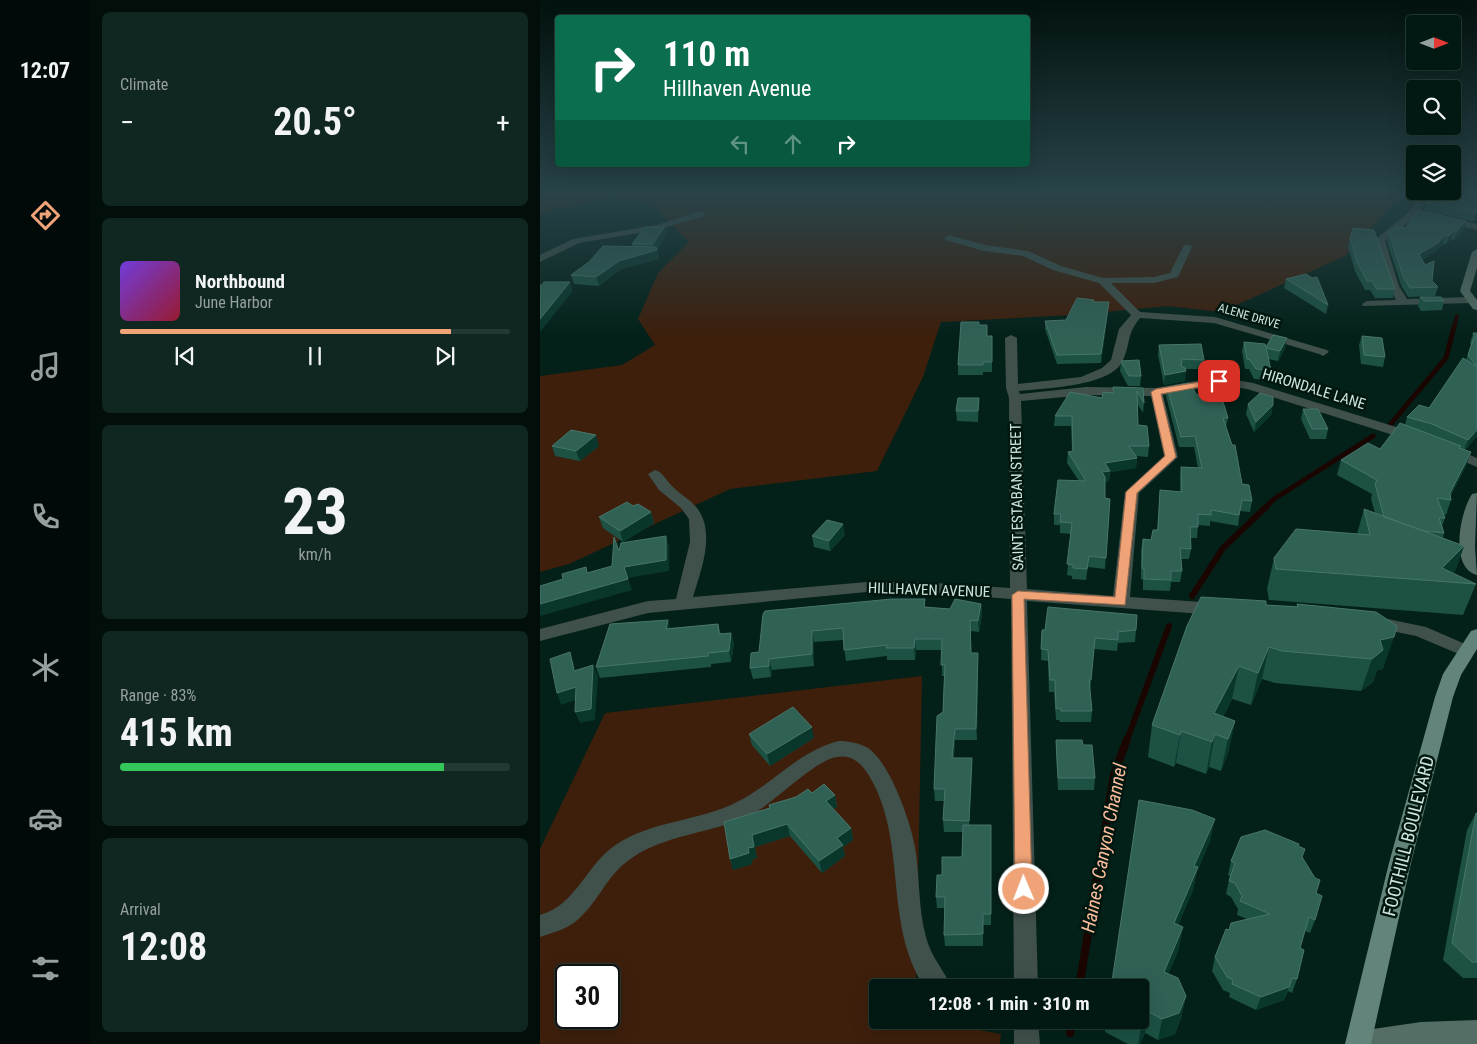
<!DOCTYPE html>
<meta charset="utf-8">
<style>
:root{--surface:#021913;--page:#102621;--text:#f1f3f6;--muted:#96a0a0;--line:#233833;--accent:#efa377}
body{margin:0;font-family:"Roboto Condensed",sans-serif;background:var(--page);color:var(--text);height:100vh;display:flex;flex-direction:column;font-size:19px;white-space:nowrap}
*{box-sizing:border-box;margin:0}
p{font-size:16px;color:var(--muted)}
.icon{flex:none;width:28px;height:28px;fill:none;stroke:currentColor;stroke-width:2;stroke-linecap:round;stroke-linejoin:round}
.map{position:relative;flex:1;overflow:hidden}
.drawer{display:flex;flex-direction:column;gap:12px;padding:12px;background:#010e0a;width:450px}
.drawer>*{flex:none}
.banner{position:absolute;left:15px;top:15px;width:475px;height:152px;border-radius:5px;box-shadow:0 5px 20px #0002,0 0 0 1px var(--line);background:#0b6e4f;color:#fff;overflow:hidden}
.needle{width:32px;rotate:90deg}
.buttons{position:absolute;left:866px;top:15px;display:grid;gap:10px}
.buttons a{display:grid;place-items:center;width:55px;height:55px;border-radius:5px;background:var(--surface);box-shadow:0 5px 20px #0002,0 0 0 1px var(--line);font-size:25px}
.speed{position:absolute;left:15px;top:964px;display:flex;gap:10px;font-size:25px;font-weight:700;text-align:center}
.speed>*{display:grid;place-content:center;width:65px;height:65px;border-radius:50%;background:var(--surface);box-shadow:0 5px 20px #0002,0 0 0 1px var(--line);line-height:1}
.speed .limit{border:2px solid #111;border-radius:8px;background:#fff;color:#111}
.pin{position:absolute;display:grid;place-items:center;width:42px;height:42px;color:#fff;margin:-21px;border-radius:10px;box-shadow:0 2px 8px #0006}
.me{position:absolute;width:55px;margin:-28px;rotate:359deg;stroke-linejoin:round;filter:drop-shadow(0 0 4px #0008)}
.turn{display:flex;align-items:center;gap:18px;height:105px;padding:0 25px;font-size:22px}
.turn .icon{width:65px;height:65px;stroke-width:2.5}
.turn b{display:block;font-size:35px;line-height:42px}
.lanes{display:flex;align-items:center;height:48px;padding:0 25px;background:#0003;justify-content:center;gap:25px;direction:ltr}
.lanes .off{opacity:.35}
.big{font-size:38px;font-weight:700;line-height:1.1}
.drawer .card{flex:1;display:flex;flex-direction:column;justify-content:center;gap:8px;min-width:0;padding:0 18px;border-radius:8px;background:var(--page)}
.drawer .dial{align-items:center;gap:0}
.dial b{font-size:65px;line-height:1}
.song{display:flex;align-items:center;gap:15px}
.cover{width:60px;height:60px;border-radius:8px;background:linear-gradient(135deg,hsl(260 70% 55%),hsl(350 70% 35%))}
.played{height:5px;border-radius:2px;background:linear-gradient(90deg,var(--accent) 85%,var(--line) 85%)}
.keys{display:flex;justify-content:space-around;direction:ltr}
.heat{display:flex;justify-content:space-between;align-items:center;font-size:28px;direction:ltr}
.charge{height:8px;border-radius:4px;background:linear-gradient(90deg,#34c759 83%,var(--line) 0)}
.trip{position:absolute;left:329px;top:979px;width:280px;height:50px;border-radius:5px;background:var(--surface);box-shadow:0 5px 20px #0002,0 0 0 1px var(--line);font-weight:700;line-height:50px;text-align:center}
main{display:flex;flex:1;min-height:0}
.tab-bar{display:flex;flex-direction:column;width:90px;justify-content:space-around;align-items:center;background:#010a08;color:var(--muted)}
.tab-bar .icon{width:35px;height:35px}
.tab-bar .active{color:var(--accent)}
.tab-bar b{font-size:22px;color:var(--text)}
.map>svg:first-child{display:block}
</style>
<main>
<nav class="tab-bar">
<b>12:07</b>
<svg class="icon active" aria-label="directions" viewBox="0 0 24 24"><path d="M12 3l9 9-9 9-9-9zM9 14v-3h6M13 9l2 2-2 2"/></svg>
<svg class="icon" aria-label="music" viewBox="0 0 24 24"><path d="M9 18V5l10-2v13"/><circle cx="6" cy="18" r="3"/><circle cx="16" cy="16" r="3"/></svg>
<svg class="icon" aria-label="phone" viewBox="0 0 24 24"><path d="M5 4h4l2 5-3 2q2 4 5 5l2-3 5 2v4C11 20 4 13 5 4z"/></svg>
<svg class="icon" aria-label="climate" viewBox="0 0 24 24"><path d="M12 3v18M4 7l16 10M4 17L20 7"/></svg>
<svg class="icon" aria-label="car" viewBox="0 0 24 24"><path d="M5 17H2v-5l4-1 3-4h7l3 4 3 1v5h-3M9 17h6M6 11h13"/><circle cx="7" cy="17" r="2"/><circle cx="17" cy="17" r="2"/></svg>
<svg class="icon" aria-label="filters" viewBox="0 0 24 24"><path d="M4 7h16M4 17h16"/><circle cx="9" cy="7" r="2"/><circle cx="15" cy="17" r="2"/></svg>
</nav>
<section class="drawer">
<div class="card"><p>Climate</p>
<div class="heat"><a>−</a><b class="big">20.5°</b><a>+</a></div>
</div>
<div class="card">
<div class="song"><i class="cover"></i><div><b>Northbound</b><p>June Harbor</p></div></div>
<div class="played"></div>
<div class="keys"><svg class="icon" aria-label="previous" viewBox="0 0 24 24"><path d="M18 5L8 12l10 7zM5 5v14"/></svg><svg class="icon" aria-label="pause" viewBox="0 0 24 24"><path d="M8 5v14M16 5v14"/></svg><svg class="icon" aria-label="next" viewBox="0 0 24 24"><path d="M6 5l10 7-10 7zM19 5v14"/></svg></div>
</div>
<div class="card dial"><b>23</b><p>km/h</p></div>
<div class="card"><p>Range · 83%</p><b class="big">415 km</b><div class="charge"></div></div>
<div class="card"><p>Arrival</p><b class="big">12:08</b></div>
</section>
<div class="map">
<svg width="937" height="1044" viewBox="0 0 937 1044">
<rect width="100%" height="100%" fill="#032119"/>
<path fill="#3d1f0c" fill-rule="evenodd" d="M0,191H890L854,203L805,256L681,312L628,306L533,315L401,322L383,377L337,471L190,489L29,564L0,572V376L82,365L115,345L98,319L118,273L149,242L112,204L71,199L10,210L0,215Z
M382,676L376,987L338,988V1020H386L461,1034L460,1044H0V849L65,713ZM26,975H69V1018H26Z"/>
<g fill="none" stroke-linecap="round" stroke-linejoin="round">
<path stroke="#1b0500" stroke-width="4" d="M914,328L917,316"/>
<path stroke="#1b0500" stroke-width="5" d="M849,426L906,358L914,327
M726,507L734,499L833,436"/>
<path stroke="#1b0500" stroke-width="6" d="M652,596L683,548L727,506
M587,740L629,626"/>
<path stroke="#1b0500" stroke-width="8" d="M539,988L574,775L587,739
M530,1033L533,1020"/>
<path fill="#40504a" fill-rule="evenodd" d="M893,191L877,215L845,241L859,286L867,299L930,297L935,300L930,303L823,306L822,304L827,301L856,300L849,286L835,240L870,211L882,192Z
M161,211L164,212V216L117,230L39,243L0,262V255L33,239L117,225Z
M907,217L937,224V230L904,222V218Z
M409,235L445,245L488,251L521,266L563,278L614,277L630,273L644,245H650L652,247L638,277L614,283H571L600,312L675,317L787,350L789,352L783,356L779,354L674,323L600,318C586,335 591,343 583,360C572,387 504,388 479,391L480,394L546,387L616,388L679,377L713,383L879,434L881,437L874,441L869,440L707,389L679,385L623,395L638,457L599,493L590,597L676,603L682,605L684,609L682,613L676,615L487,601L498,988H474L471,599L379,592H327L108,613L0,641V629L108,601L136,599L150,542L149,519L141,508L119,490L108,474L115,470C123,472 127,482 134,488C141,495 151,500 157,508C176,533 161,570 153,597L327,582H379L470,588L469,398L466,388L465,338L471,335L477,338L478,384L541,377L562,368L571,360L579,329L591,315L559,283L513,270L483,256L444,251L406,240L404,238ZM546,395L611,396L624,456L585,492L573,596L487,589L481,401Z
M911,447L937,458V467L906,454L904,451Z
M838,617L886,627L932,647L935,651L932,655L926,657L876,636L832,627L830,623L832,619Z
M299,741C309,741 319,743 328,748C350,763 370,820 375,847C380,877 378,908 386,937C391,957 404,970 412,988H385C342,923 369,840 328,774C321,763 311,754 297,757C275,760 236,801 213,814C174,834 125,833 89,860C66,876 57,905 35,922C24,930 12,933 0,937V915C36,905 45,867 74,846C111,820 159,822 199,801C234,783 259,751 299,741Z
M474,1020H498L500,1044H474Z"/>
<path fill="#546d65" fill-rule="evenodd" d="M937,249V268L930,291L937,300V310L933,309L920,291L932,252Z
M937,493L935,547L937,575C909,568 920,512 932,494Z
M937,1020V1044H806L810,1035L819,1031L881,1022Z"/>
<path fill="#63847a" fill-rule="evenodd" d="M937,629V649L921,675L913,697L871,863L831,1044H805L849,863L895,697L903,674L931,631Z"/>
</g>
<path fill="#1c5144" d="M937,191V219L933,221L884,210L886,203Z
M124,227L126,235L117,250L119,259L81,269L59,286L34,284L31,275L92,247V244Z
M865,228L924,229L914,240L911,239L906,244H903L896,251L882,260L892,281L898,287L895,296L868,297L861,285L847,242L849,233Z
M810,239L855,289L853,298H835L830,290H825L815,271L808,247Z
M746,279L788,305L786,314L744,288Z
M880,297L904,301L902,310L881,311L878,306Z
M554,302L568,311L561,363L517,364L505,329V321L526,320Z
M439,325L452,346V372H443V375H418V365Z
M933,333H937V436L925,450L931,452L926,466L910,496L911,500L906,515L903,514L905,518L902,526L904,533L903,538L924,546L914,574L936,584L923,615L729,600L727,589L734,558L817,534L824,509L835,513L831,499L832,494L797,475L801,460L840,449L865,425L867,417L889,408L926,360L931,345L930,343Z
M822,336L845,357L843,367L821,364L819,345Z
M704,342L726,347L745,348L738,361L728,359L731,370L729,380L714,379L709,369H705L702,351Z
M619,345L664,360L662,369H645V381L624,385L618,355Z
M581,361L601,376L600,386H588L580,371Z
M573,387L603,388L604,403L603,413L597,403L598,425L609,446L608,457L596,456L597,458L596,468L570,472L569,481L565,482V498L570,499L565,569L548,567L546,580L532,579V576L527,575L531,534L520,533V525H514V514L539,481L527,463L528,452L532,451L531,426H514L515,416L573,393Z
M627,387L657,395L688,418L686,427L702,484L712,501L710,512L700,511L698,526L670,521V526L658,525L657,538H650L651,549L649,559H641L642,571L640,582H631L630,591L603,590V580L601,579V550L603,539L611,540L617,530L620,490L640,492V477L641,467L658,468L654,447H639L626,396Z
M439,398L438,422L417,421L416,411Z
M708,404L733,405L731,415L714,432L706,414Z
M763,409L788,429L786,439H770L761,419Z
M12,446H59L40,461L15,456Z
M93,506L111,512L114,523L83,542L63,528L59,517Z
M305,535L290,551L274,547L272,536Z
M385,599V607L410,609L441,604L442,615L439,632L431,631V653H438L437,740H415L414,758H432V770L429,825H451V925H443V946H405L404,935L405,908H397L396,897L402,875L422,857L423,832H404L403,820L405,801H395L394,789L403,712L404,676H402V650H376L375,660H347V656L306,661L303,640L274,642V666L232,670L231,677L213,679L210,668L219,652L223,614Z
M757,604L836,612L843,669L837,670L833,682L821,691L735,683L722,679L711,705L692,699L683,717L695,721L688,753L681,771L669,767L666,774L636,763L634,767L608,757L612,725L726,605L757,606Z
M178,624L181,634L191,633L194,644L191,662L171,664V667L60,678L56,667L130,628Z
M502,630H596L595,642L578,643L577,651L554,649L550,692L552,711L551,722H520L519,720H516L514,692H509L508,661L501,660Z
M209,734L274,738L230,766L212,745Z
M516,740L543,745L555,778L554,790H518L516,752Z
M272,793L295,795L297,807L293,809L311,828L313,840L303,847L305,856L282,873L250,836L215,847L217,858L212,860V864L193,870L190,859L230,808Z
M936,813H937V978H923L903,960L927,830Z
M670,842L657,871L653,890L638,925L639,949L628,974L646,996L641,1018L635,1034L618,1040L605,1033L600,1044H588L565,1032L566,1020H600V988Z
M758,846L776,893L775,920L770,933L765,931L760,948L757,979L752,993L748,991L744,1000L716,1010L689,997L690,993L683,990L672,971L675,957L689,930L707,919L697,915L698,909L691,897L686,894L690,876L688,875L691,861Z"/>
<path fill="#0a372c" d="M937,212V219L933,221L935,213Z
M926,221L924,229L914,240L917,231Z
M124,227L126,235L117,250L119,259L81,269L59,286L56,277L79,261L114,251L113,244Z
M914,231L911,239L906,244L909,236Z
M905,235L903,244L896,251L877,263L879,254Z
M30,282L33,291L0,332V319Z
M569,302L568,311L561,363V354Z
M747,338L745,348L738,361L740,351Z
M646,371L645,381L624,385L625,375Z
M733,405L731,415L714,432L716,422Z
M937,430V436L924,450L928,440Z
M56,435L59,446L40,461L36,451Z
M931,452L926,466L909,500L910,493Z
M597,458L596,468L570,472L569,481L561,483L562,472L565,463Z
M111,512L114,523L83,542L80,531Z
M303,524L305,535L290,551L289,541Z
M126,536L129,546V571L88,578L84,567Z
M924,546L913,577L902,568Z
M549,556L548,567L546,580L547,569Z
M88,579L92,590L0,616V604Z
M441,604L442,615L439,632L438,621Z
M128,620L131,631L126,629Z
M272,631L274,642V666L272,654Z
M191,633L194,644L191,662L189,651Z
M854,637L843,669L837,670L833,682L821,691L832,659L840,640Z
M375,639L376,650L375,660L374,648Z
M729,647L722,679L711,705L718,673Z
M30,652L34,664L38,682L34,671Z
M438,653V664L437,740L436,729Z
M229,659L232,670L231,677L229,666Z
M53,665L58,676L55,720L40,723L35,712Z
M699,666L692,699L671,741L674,713Z
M36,687L41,698L21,705L17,693Z
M695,721L688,753L681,771L688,739Z
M272,727L274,738L230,766L227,754Z
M415,729V740L412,770V758Z
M641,731L636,763L634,767L640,735Z
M675,734L669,767L666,774L672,742Z
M432,758V770L429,832V821Z
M295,795L297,807L288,813L286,801Z
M675,819L670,842L657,871L653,890L630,945L634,923L654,866Z
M247,824L250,836L215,847L217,858L212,860V864L193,870L190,859L212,835Z
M311,828L313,840L303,847L305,856L282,873L279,861L297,838Z
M643,927L639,949L620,994L624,972Z
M749,987L744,1000L716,1010L721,997Z
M646,996L641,1018L635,1034L618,1040L622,1019Z
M609,1012L605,1033L600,1044H598L601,1028Z"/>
<path fill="#306155" stroke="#49756a" d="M896,191H937V212L935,213L886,203Z
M879,210L926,221L917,231H914L909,236L905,235L898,243L879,254L885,265L894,261L892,281L898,287L870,288L863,276L849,233L857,227L865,228Z
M105,227H124L113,244H92Z
M813,228L834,230L855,289H837L832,281H827L817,262L810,239Z
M63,246L116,247L117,250L79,261L56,277L31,275L49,262Z
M766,274L772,278L777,277L788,305L746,279Z
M4,282H30L0,319V285H2Z
M880,297H901L904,301H884Z
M537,298L554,300L553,302H569L561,354L517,355L505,321L526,320Z
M421,322H439V325H447V336H452V362H443V365H418Z
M933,333H937V430L928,440L892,424L867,417L879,405L889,408L923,358L937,367L928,355L934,337H936Z
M733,335L747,338L740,351L726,348L731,370L716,369L710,360L707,359L704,342L725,344L726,347Z
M822,336L842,338L845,357L824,355Z
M661,344L664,360L642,359L641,366L645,368L646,371L625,375L619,345Z
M599,360L601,376H589L581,361Z
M649,383L657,395H681L688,418H683L692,445H695L702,484L709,485L712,501L702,500L699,515L671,510V515L658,514V527H650L651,549L640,548L642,571H631V580L604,579V569L602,568L603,539L611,540L613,530H618L620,490L642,492L641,467L662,468L655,436L641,437L627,387Z
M573,387L603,388L604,403L597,391L598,425L607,426L609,446H589L597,458L565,463L570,471L562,472L565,477V498L570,499L566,558L549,556L547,569L533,568V565L527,564L532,523L520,522L521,514H514L518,480L546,481L528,452L533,451L532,416H515L530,392L562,398L563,392L574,393Z
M720,393L733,397V405L716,422L708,404Z
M418,398H439L438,411H416Z
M763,409H778L788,429H772Z
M860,423L921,446L919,448L931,452L910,493L911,500L897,498L905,518H899L904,533L885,531L844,517L835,484L837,480L801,460L828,443L840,449Z
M31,430L56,435L36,451L12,446Z
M87,502L93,506L98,504L111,512L80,531L59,517Z
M824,509L924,546L902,568L936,584L736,569L734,558L756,529L830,535Z
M287,520L303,524L289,541L272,536Z
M126,536V560L84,567L88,579L0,604V586L23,579L22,574L46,567L47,573L72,566L74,537L79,551L81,543Z
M661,597L726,601V605L758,607L757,604L836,612L857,626L854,637L840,640L843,650L832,659L742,651L729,647L718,673L699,666L674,713L695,721L688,739L675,734L672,742L641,731L640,735L612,725L647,626Z
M352,599H385L384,607L410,609L415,599L441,604L438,621L430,620L431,653H438L436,729H415L412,758H432L429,821L403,820L405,789H394L397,716L403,712L405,665H401L402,639H375L374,648H346L347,645L304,650L303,628L272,631V654L229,659V666L210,668L211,653L219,652L223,614L225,611Z
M508,607L597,615L596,630L578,632V640L555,638L551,680H549L552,711H521L520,708L516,709L515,680H510L508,650L501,649L502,630H505Z
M128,620L126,629L178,624L179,634L191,633L189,651L168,653V656L56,667L70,624Z
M30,652L34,671L53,665L51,709L35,712L36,687L17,693L10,659Z
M253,707L272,727L227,754L209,734Z
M516,740H542L543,745H552L555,778H518Z
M284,784L295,795L286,801L311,828L297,838L303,845L279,861L247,824L212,835L214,847L208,848L209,853L190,859L184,822L230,808L229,805L256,797L268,789L272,793Z
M599,800L652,810L675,819L654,866L658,867L634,923L643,927L624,972L638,978L646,996L639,1013L622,1019L609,1012L601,1028L585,1020H600V988H571Z
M936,813H937V962H932L912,943Z
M423,825H451V914H443V934L404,935L405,897H396L397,875H402V857H422Z
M725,830L759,844L758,846L765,849L762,857L775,878L780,880L776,893L782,896L775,920L769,917L760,948L764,950L757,979L752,978L749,987L721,997L692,984L693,980L687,977L675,957L686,929L689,930L691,923L730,914L700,901L702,896L695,883L689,881L695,863L691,861L701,837Z"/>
<linearGradient id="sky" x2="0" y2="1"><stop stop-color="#02120e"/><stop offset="0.57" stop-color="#284349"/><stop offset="1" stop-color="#284349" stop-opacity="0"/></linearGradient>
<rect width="937" height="337" fill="url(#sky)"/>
<path fill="#efa377" stroke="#9b6a4d" d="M679,379H682V383L621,394L636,457L597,493L585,605L484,599L492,889L490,895L484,897L478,895L475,889L472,595L478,591L575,597L586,492L625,456L611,392L616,389Z"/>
<g text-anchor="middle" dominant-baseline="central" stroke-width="5" stroke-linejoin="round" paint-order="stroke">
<g font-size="12" fill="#cfe4dc" stroke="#001710">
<text transform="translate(709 316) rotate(16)">ALENE DRIVE</text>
</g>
<g font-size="15" fill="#cfe4dc" stroke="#001710">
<text transform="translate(774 389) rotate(17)">HIRONDALE LANE</text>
<text transform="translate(477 497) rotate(-91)">SAINT ESTABAN STREET</text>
<text transform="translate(389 590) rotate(2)">HILLHAVEN AVENUE</text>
</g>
<g font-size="18" fill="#cfe4dc" stroke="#001710">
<text transform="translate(868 836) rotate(-76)">FOOTHILL BOULEVARD</text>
</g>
<g font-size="19" font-style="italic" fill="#fdbf9d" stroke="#001710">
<text transform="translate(564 848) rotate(-79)">Haines Canyon Channel</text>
</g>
</g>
</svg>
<div class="buttons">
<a><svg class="needle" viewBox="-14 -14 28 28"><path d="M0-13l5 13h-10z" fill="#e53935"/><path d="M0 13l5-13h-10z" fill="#96a0a0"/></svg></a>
<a><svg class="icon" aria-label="search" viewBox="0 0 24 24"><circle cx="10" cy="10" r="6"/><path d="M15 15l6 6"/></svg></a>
<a><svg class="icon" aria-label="layers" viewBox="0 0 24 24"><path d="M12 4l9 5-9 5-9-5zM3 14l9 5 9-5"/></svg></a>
</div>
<div class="speed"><div class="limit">30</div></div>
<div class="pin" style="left:679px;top:381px;background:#d93025"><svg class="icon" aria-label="arrive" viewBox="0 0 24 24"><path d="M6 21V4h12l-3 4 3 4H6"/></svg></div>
<svg class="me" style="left:484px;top:889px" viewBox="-20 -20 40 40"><circle r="17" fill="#efa377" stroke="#fff" stroke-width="3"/><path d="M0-11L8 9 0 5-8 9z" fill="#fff"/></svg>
<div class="trip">12:08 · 1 min · 310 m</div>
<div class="banner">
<div class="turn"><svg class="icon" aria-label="right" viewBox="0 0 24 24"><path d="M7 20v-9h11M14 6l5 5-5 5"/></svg><div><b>110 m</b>Hillhaven Avenue</div></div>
<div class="lanes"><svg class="icon off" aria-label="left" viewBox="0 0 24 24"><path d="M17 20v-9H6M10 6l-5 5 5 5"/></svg><svg class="icon off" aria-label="ahead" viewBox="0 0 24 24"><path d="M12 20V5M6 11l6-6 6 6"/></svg><svg class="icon" aria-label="right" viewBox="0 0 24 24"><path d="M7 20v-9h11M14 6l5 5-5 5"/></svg></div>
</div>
</div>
</main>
